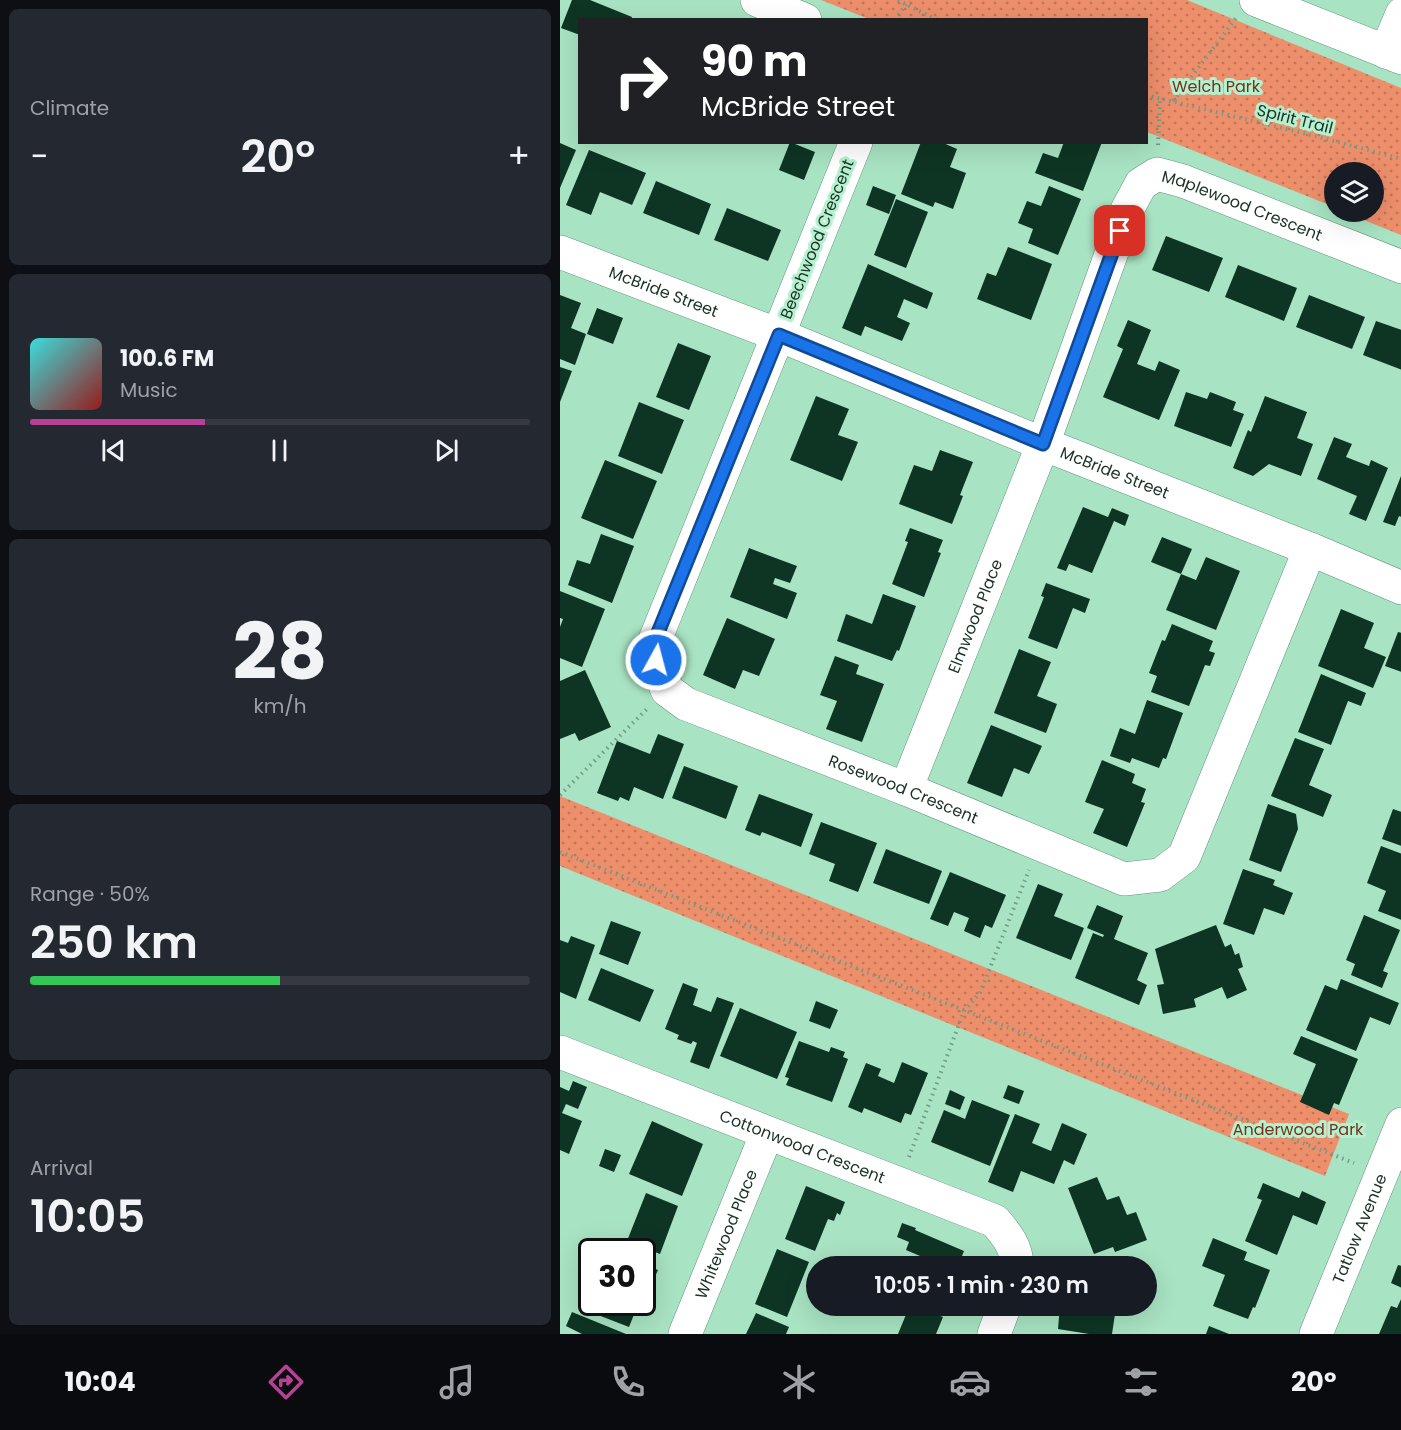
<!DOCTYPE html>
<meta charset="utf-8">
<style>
:root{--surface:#171b24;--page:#242831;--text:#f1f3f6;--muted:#9ea1a6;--line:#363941;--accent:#b84196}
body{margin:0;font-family:Poppins,sans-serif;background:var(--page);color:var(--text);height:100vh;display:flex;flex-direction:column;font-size:22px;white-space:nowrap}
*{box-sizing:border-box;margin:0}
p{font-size:20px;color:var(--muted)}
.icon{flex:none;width:33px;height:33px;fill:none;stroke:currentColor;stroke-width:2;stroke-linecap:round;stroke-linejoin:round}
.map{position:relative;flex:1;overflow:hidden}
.panel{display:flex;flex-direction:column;gap:9px;padding:9px;background:#0d0f14;width:560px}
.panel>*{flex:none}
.guide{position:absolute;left:18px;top:18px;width:570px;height:126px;border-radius:0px;box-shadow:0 6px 24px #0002;background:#202124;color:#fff;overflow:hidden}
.fabs{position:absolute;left:764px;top:162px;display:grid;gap:12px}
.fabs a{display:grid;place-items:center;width:60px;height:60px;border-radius:50%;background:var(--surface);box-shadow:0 6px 24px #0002;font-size:30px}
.speed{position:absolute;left:18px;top:1238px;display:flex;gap:12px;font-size:30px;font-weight:700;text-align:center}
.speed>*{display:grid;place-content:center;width:78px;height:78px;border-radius:50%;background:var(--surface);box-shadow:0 6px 24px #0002;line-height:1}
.speed .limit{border:3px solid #111;border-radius:9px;background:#fff;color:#111}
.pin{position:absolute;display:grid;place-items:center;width:51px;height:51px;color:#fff;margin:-26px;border-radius:12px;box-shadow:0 3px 9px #0006}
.me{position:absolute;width:66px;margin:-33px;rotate:7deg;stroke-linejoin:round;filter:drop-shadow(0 0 4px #0008)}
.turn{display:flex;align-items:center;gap:21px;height:126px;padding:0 24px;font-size:27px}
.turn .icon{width:78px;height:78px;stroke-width:2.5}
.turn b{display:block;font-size:42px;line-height:51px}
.big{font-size:45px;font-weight:600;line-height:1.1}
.panel .widget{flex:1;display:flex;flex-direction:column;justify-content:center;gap:9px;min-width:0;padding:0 21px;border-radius:9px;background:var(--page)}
.panel .dial{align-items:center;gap:0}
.dial b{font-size:78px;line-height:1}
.song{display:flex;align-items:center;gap:18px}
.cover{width:72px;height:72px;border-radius:9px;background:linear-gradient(135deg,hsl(180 70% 55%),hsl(0 70% 35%))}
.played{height:6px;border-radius:3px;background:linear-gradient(90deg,var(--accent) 35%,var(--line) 35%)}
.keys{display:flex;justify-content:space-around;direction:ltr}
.heat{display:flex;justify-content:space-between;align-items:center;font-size:33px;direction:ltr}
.charge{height:9px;border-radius:4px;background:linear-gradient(90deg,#34c759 50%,var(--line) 0)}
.trip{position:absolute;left:246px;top:1256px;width:351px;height:60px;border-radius:30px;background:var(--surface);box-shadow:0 6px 24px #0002;font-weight:600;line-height:60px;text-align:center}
.menu{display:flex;height:96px;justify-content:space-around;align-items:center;background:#090b0e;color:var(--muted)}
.menu .icon{width:42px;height:42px}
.menu .active{color:var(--accent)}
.menu b{font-size:27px;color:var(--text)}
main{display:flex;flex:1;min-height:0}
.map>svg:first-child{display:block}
</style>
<main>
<section class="panel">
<div class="widget"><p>Climate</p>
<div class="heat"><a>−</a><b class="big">20°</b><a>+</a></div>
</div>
<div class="widget">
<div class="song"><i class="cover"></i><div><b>100.6 FM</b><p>Music</p></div></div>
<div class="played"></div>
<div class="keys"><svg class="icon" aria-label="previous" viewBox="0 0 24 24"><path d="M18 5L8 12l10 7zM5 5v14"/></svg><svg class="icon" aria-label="pause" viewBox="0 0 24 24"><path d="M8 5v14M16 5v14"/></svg><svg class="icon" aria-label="next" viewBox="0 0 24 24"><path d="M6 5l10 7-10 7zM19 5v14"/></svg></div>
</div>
<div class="widget dial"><b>28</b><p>km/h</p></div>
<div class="widget"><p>Range · 50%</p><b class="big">250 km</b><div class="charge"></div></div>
<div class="widget"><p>Arrival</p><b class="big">10:05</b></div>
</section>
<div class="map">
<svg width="842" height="1334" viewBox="0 0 842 1334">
<defs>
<pattern id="park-dots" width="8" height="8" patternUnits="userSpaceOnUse" patternTransform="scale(1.5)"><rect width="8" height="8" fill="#ee8f6c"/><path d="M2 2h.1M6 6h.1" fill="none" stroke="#c07559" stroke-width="1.8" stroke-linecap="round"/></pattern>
</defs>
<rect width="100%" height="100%" fill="#a8e3c3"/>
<path fill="url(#park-dots)" d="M261,0H627L841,88V235L784,212H813V172H774V207L587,132L586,20L309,19Z
M0,796L789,1114L765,1176L0,866Z"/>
<path fill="#0e3524" d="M12,0H30L72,17L71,20H20V35L1,28Z
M230,142L255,152L244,180L219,170Z
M361,142H381L397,149L390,167L406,173L393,209L375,202L373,207L341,194Z
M504,142H542L523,191L475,173L483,153L498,158Z
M0,143L16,150L0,188Z
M29,150L86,173L72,205L40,192L31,215L6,205Z
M96,181L151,204L139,235L83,213Z
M313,186L336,195L329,214L306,205Z
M489,186L521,199L498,255L468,243L473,229L458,223L467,201L481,206Z
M336,199L368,212L346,268L314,255Z
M167,208L221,230L208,261L154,240Z
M606,236L663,258L649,292L592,270Z
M448,247L492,264L471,320L417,299L427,273L436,276Z
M308,264L373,293L367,309L344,299L337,317L350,323L342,341L305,326L301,336L282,328Z
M678,265L737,288L724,321L665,297Z
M0,295L21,303L11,328L26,334L15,365L0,359Z
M749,295L805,317L792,349L736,327Z
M37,308L63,318L53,344L27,334Z
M568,320L591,330L577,364L595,371L599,361L620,370L599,420L543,397L563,349L557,346Z
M816,321L842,330V370L803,355Z
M118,343L151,356L129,410L96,397Z
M0,367L12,371L0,402Z
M626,392L647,399L650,392L676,402L673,410L684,414L671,447L614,426Z
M256,396L289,409L278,435L298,442L282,481L230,460Z
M705,396L747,412L737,438L753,444L741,476L709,464L693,476L673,468L688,430L691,432Z
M79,402L124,420L102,474L58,456Z
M774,437L792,444L786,457L809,466L811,460L828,468L806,521L789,514L797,496L757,479Z
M380,450L413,462L400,495L403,496L392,524L339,504L354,465L372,471Z
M45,460L97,481L73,539L21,518Z
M841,476L842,517L839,516L835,526L823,522Z
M523,507L548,517L552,508L569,515L565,526L554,521L532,573L509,564L506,571L497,568Z
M350,528L383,540L378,552L381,553L364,597L332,584L348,542L345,541Z
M41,534L74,546L52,603L8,585L17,560L30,564Z
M602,537L632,549L621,574L591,562Z
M189,548L237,566L230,583L215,578L213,584L237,593L227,619L170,597Z
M646,557L680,571L656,630L606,610L621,574L636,580Z
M486,583L530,599L525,613L513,608L497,649L468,638L484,597L481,596Z
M0,591L45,609L22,667L0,658V627L3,619L0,618Z
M323,594L356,606L339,651L337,650L332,661L277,641L286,614L312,624Z
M781,609L814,623L804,648L826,657L813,688L758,666Z
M167,618L215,639L199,676L183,670L175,689L143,675Z
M612,624L653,641L649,651L655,653L650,666L645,665L629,706L591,692L597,676L589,673L602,640L605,641Z
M838,632L842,633V672L825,666Z
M459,649L491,662L477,696L497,704L486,733L434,713Z
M275,656L299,665L296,674L324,684L302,742L266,729L277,701L260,695Z
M25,670L51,727L19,741L15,733L0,739V681Z
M761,674L806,693L801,706L788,701L771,745L738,732Z
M587,700L623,713L606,759L603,758L599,768L572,758L570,763L550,756L560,728L575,734Z
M431,725L482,746L469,774L454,768L442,797L407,783Z
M98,734L124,744L103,799L74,787L69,801L60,797L58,801L37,793L57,741L90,754Z
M735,738L764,749L749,785L772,795L763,817L711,796Z
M542,760L575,774L572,783L586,789L581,802L585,803L567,847L533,833L544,809L525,802Z
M124,766L178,786L166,819L112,798Z
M199,794L253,814L241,847L202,832L200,836L185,830Z
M708,804L736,814L738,829L721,872L689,860Z
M833,809L842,812V846L822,839Z
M261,822L317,843L298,892L269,881L275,864L249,854Z
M821,846L842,854V920L818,911L826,891L807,883Z
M326,849L382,871L369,904L313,883Z
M683,869L715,880L713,885L733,893L724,915L704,908L694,935L663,924Z
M390,872L446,895L432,928L425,925L420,938L404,931L409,918L394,912L388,926L370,919Z
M478,884L503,894L494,916L524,928L511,960L456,938Z
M537,905L563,916L554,939L588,953L577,980L587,985L579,1005L515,978L533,933L543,937L544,935L527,928Z
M804,915L840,930L823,971L828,973L822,988L791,975L795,964L786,960Z
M51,921L81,932L68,965L39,954Z
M656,925L665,947L671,944L675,955L679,953L683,967L678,969L687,990L667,999L662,987L634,999L636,1007L603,1014L597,985L604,984L595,949Z
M11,936L35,945L16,999L0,992V940L8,943Z
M41,968L94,990L80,1022L28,1000Z
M781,979L839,1003L830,1025L810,1017L796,1051L746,1030L765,985L777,990Z
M123,983L138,989L133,1005L151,1012L157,997L174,1003L149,1069L130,1062L137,1043L133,1041L131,1044L117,1039L119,1035L105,1029Z
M256,1001L278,1010L270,1029L249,1021Z
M180,1008L237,1032L217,1079L160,1056Z
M741,1036L798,1059L779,1105L774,1103L769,1115L740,1102L756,1064L733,1054Z
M239,1041L269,1052L271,1047L285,1052L283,1057L288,1059L272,1102L226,1085L229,1078L225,1077Z
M342,1062L368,1073L351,1115L345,1113L341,1123L304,1108L302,1113L288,1107L306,1063L321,1069L318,1076L334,1083Z
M13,1081L27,1087L18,1109L6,1104L2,1113L22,1121L9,1154L0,1150V1087L9,1091Z
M448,1085L464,1091L459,1104L443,1098Z
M390,1090L405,1097L400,1110L385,1104Z
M412,1100L450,1115L430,1166L371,1142L384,1110L405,1119Z
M455,1114L480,1124L472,1143L491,1151L502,1123L527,1134L514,1165L504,1160L494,1184L461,1171L453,1192L428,1182Z
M92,1121L143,1144L122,1196L69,1174Z
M45,1149L61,1155L54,1172L39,1166Z
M537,1177L547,1200L559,1196L567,1215L576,1212L587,1240L555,1252L553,1247L534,1254L508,1188Z
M703,1183L739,1198L742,1191L766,1202L757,1225L733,1215L717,1255L685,1241L702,1200L697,1198Z
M246,1186L285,1202L280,1215L277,1213L274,1221L268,1219L255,1251L225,1239Z
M86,1193L118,1206L100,1254L67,1241Z
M342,1223L356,1228L355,1230L404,1251L398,1266H364L367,1259L346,1250L349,1242L337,1237Z
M653,1238L687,1252L684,1260L710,1270L695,1308L693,1307L688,1319L653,1306L665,1275L642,1266Z
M217,1249L249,1262L227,1317L195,1304Z
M506,1260L534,1265V1266H506Z
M82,1264L98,1270L90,1288L85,1286L83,1292Z
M838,1265L842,1266V1288L831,1283Z
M30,1284L32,1285V1302H79L69,1327L20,1308Z
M842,1297V1334H819L831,1306L837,1308Z
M350,1305L383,1317L376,1334H338Z
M500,1305H536L535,1311L555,1314L552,1334H529L498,1329Z
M12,1312L66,1334H22L6,1326Z
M196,1313L229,1327L226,1334H186Z
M649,1326L669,1334H646Z"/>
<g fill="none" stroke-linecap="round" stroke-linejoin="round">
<defs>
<g id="minor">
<path d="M197,0L245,20"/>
<path d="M696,0L842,58"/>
<path d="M826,52L842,14"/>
<path id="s1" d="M296,142L95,640L96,660L107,690L126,704L346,789L564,879L600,875L624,857L750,549"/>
<path id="s2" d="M0,252L219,335L483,444L750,549L842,588"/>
<path id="s3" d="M346,789L483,444L567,210L581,184L597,174L623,181L842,267"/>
<path id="s4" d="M0,1052L435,1221C446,1234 457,1247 457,1266"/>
<path id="s5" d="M125,1334L207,1133"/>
<path d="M434,1334L445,1305"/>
<path id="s6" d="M756,1334L842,1124"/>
</g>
</defs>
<use href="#minor" stroke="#60987b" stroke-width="34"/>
<path stroke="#6f9c84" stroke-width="4" stroke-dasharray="1.5 4.5" stroke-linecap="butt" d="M338,0L377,20
M335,20L349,0
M586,95L755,136L842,159
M613,101L676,18
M598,145L600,98
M0,795L87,709
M0,852L794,1163
M349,1157L404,1011L420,993L469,870"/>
<use href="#minor" stroke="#fff" stroke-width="33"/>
</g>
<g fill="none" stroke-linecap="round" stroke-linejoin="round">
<defs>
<path id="route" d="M96,660L95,640L219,335L483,444L560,231"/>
</defs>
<use href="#route" stroke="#114b97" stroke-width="15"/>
<use href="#route" stroke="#1a73e8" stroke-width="10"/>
</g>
<g text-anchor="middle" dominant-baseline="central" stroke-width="6" stroke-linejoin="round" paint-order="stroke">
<g font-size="16" fill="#73331a" stroke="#b5f0d0">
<text x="656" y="86">Welch Park</text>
<text x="738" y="1129">Anderwood Park</text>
</g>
<g font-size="16" fill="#1a3226" stroke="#b5f0d0">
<text transform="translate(735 119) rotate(14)">Spirit Trail</text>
<text stroke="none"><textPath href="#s3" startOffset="759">Maplewood Crescent</textPath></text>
<text transform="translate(257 239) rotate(-68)">Beechwood Crescent</text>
<text stroke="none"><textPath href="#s2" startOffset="111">McBride Street</textPath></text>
<text stroke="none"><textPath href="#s2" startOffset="597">McBride Street</textPath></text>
<text stroke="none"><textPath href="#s3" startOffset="186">Elmwood Place</textPath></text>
<text stroke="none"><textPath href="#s1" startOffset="846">Rosewood Crescent</textPath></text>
<text stroke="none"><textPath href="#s4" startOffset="260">Cottonwood Crescent</textPath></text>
<text stroke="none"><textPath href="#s6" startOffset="114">Tatlow Avenue</textPath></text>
<text stroke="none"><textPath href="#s5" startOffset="108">Whitewood Place</textPath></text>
</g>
</g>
</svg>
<div class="fabs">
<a><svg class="icon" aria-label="layers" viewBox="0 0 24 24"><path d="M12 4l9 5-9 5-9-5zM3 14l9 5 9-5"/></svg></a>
</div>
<div class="speed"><div class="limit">30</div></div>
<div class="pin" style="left:560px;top:231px;background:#d93025"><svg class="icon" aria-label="arrive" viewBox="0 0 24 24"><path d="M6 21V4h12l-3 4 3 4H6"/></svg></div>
<svg class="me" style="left:96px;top:660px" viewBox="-20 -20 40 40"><circle r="17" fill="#1a73e8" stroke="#fff" stroke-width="3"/><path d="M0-11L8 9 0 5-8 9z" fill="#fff"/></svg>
<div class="trip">10:05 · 1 min · 230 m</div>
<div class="guide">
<div class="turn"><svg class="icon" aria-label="right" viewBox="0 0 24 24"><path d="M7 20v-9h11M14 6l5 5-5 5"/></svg><div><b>90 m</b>McBride Street</div></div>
</div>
</div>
</main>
<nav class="menu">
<b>10:04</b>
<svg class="icon active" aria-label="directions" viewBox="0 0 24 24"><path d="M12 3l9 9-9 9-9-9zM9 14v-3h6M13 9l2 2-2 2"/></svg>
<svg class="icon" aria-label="music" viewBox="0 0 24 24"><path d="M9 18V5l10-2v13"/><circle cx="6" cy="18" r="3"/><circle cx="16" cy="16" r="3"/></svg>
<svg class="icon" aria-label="phone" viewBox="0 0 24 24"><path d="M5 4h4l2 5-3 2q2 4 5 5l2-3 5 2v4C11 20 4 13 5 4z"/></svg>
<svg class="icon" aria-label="climate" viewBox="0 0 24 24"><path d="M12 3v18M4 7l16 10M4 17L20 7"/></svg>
<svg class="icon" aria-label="car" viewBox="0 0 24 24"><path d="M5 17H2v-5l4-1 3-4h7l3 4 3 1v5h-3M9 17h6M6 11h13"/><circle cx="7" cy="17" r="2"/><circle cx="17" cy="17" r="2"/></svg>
<svg class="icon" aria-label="filters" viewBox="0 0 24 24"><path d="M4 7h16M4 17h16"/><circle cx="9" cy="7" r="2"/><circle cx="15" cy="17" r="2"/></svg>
<b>20°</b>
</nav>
